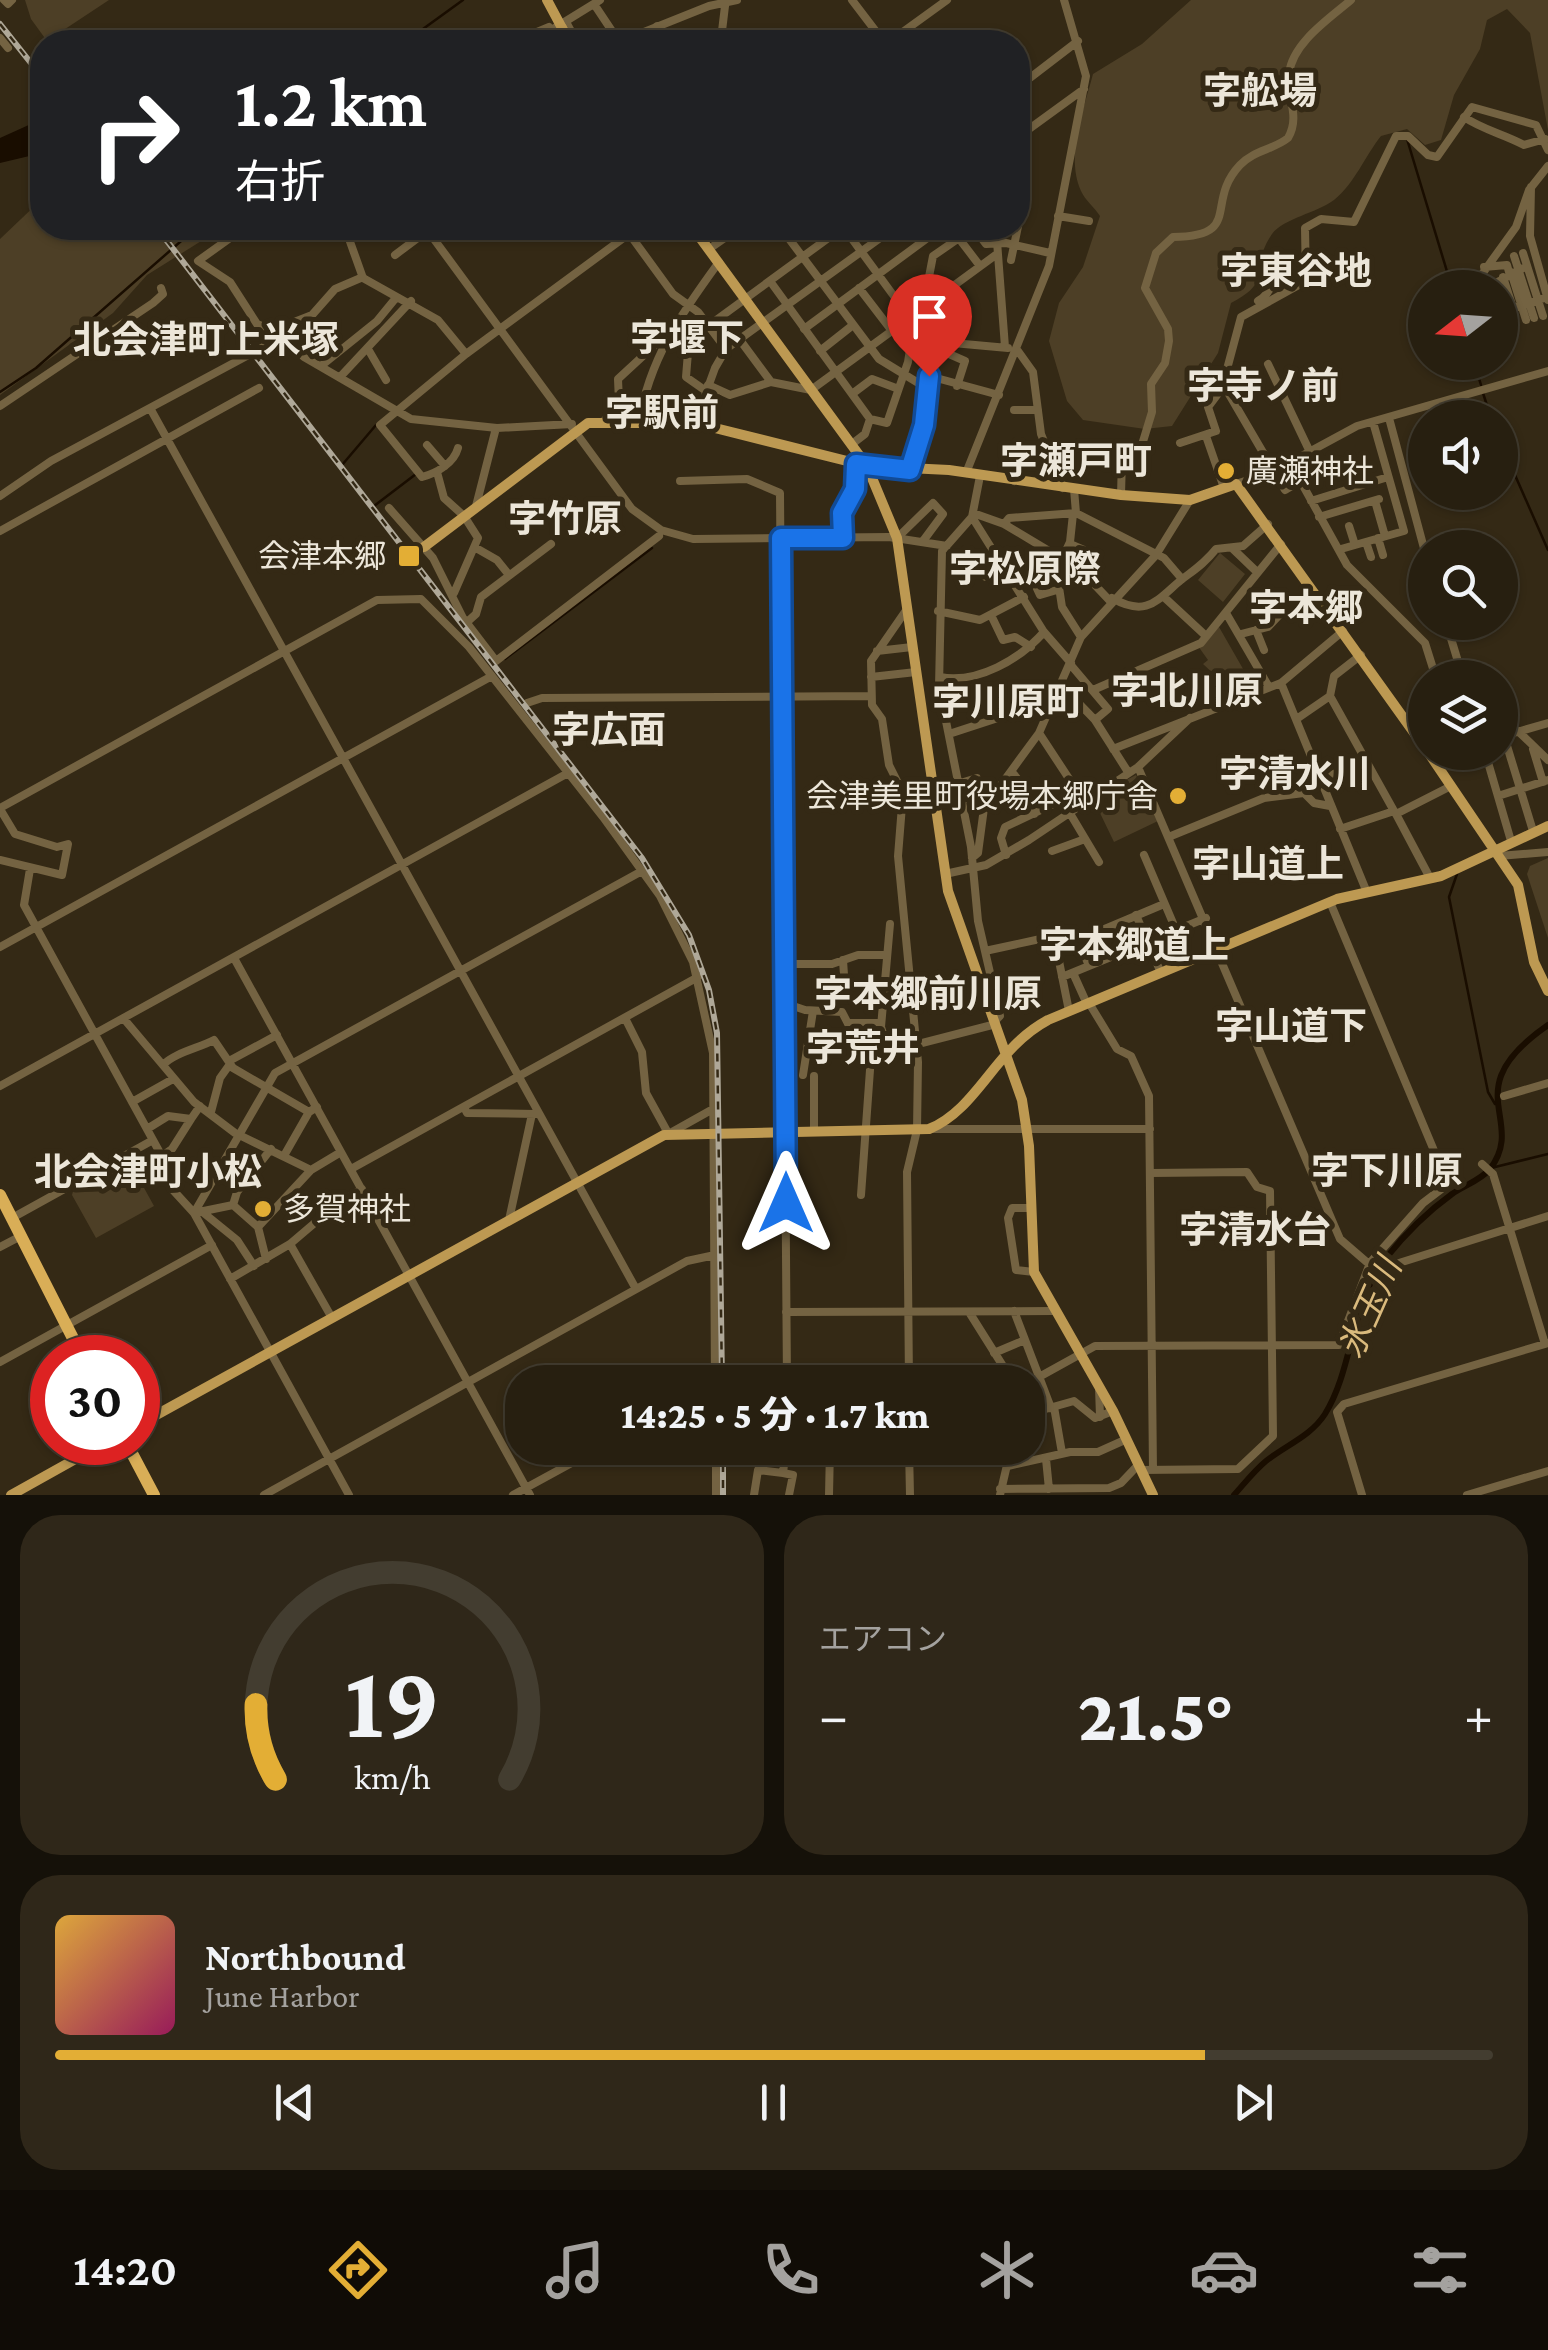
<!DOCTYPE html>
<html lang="ja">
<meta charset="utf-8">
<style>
:root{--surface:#271f10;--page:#2f2719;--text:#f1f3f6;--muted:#a4a29f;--line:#433d30;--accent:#e3ae35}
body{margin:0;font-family:"Crimson Pro","Noto Sans JP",serif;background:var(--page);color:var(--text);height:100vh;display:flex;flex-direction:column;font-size:38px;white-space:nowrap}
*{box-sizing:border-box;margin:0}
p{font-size:32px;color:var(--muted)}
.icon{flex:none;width:55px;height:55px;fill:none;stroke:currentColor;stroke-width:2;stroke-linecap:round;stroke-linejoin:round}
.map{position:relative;height:1495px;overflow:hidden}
.details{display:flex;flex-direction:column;gap:20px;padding:20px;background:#151109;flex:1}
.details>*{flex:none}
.guide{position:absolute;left:30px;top:30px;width:1000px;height:210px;border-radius:40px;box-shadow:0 2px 8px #0004,0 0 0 2px var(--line);background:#202124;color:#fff;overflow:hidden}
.needle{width:65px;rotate:253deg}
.tools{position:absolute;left:1408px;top:270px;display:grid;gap:20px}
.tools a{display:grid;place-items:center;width:110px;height:110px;border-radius:50%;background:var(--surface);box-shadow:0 2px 8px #0004,0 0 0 2px var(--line);font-size:50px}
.speed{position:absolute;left:30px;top:1335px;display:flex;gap:20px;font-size:50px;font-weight:700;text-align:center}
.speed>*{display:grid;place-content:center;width:130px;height:130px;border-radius:50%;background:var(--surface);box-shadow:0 2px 8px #0004,0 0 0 2px var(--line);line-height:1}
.speed .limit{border:15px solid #d22;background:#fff;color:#111}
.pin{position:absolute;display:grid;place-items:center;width:85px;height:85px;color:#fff;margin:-102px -42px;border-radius:50% 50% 50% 0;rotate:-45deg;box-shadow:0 0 10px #0007}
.pin .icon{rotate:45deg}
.me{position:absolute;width:110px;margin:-55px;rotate:0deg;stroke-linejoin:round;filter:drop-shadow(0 0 8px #0008)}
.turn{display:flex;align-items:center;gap:35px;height:210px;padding:0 40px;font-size:45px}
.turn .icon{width:130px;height:130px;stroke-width:2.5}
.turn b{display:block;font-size:70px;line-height:85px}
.big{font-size:75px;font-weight:800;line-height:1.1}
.details .widget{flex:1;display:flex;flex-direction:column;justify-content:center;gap:15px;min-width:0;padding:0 35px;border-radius:40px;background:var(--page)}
.details .dial{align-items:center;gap:0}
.dial svg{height:260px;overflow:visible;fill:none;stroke:var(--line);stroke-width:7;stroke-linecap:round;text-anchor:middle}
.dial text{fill:var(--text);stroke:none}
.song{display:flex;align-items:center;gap:30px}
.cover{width:120px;height:120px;border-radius:15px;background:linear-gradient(135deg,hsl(40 70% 55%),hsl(330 70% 35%))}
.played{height:10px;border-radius:5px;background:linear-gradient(90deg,var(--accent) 80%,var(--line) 80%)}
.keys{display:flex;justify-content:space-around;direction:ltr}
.heat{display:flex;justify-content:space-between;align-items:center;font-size:55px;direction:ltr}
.details .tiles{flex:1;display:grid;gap:20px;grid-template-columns:1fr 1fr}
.widget:last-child{grid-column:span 2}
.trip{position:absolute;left:505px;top:1365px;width:540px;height:100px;border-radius:40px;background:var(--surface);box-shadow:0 2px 8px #0004,0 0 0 2px var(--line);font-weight:800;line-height:100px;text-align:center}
.tab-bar{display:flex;height:160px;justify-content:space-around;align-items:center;background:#100c06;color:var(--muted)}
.tab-bar .icon{width:70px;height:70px}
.tab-bar .on{color:var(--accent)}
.tab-bar b{font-size:45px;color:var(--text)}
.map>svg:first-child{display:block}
</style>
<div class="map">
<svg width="1548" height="1495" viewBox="0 0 1548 1495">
<rect width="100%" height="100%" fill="#342915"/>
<path fill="#4d3f26" d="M25,0H109L47,41L31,19Z
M1191,0H1548V130L1530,33L1507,9L1487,20L1480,49L1454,95L1441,140L1425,145L1407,129L1381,136C1365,156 1355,183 1334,200C1317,213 1284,218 1272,234C1248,269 1276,280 1231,303L1218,353L1172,426L1145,429L1083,420L1067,401L1049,341L1059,303L1083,267L1100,216C1094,207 1085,200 1081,191C1065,156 1084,109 1093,74L1142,44Z
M42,199V228H222L147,275L113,313L0,395V239Z
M1220,553L1245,574L1223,602L1198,580Z
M1219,627L1254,688L1216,676L1203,664L1208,660L1198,646Z
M1136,775L1158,821L1114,842L1100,813L1116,804L1109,789Z
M1548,858V938L1527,874L1530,866Z
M127,1157L154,1206L96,1238L72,1195L74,1188Z"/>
<path fill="#190d00" d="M42,119V153L0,163V138Z"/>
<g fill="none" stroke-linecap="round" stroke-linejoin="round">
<path stroke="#190d00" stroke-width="2.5" d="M405,42L463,0
M1407,139L1452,288
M1474,362L1481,385
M0,392L36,368L196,228
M1483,393L1491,418
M1500,441L1548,550
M342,465L376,425
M374,506L416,474
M505,659L652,548
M1457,874L1449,897L1488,1092L1495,1104
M1491,1168L1548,1154"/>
<path stroke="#190d00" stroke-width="6" d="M1234,1495C1244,1484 1254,1471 1266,1461C1286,1445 1311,1436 1325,1414C1354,1367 1350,1303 1386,1258C1405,1234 1427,1212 1452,1194C1463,1186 1481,1180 1490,1169C1528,1119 1454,1090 1548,1025"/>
<path stroke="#746342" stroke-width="8" d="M4,0L8,4L12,0
M852,0L884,42
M594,4L618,40
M725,6L722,31L725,42
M566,22L577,42
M657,26L662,42
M555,28L563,42
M0,38L8,48
M513,42L549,27
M532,42L600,0
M619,42L709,6L737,0
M889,42L947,0
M1018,87L1078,41
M1464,117C1483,130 1504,134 1524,145L1545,139
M1018,137L1084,89
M1531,187L1530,236L1548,300
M1058,216L1089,221
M244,228L198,261L230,282L257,324L278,333
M625,228L673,294L698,312L726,349
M781,228L879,359L920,384L927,386L929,376L999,395
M844,228L910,318
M951,228L980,266
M974,228L986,244L1006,243L1050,253
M996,228L1005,347
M428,231L632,509L661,530L693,539L889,537L947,546
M348,236L363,278L438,320L466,354
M709,249L739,228
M1523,253L1543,316
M395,255L431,228
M1514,256L1534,318
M1011,260L1020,217
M1484,267L1507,265L1509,272
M1511,272L1526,320
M1503,277L1513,308L1547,297
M1477,280L1494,284L1527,266
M770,281L870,419L887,423L908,362L913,330L906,321
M859,288L892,331
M1472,288L1516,227L1529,190L1548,166
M933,301L939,308L956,310
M1258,301C1276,290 1275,272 1279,253
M899,302L928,282L933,256L959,238
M804,329L941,228
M278,333L284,326L312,315L335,289L363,277
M740,340L771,382
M942,342L1008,348
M368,349L386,380
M940,350L965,361L957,386
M820,351L853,325
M1018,351L1033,372L1041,434L1063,488
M1268,364L1310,452
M321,366L377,321L395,299
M341,376L411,301
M929,376L940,350L946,310
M708,385L730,395L771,382L811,390L997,254
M706,391L686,377L689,340L842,228
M852,394L872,379L896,388
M0,406L153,303L163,294L161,288
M150,408L636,1289
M1014,410H1038
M1389,418L1425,552
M604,421L619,402L618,379L670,331
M1373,422L1404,531
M639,423C649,359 681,314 719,262
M695,423L715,368L726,349L894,228
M1206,436L1224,488
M1180,443L1216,431L1208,407L1223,387
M852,444L865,434L870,419
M427,445L445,466
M458,448C454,463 437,473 422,477L380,425L466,354L637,228
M1051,456L1076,448
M1290,462L1347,565L1425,643L1436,678
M910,469L926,414L927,386
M437,472L444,498L464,516L478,538L454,593
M966,473L1049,266L1086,76L1064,0
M980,476L972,517L942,551L939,686L971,847L978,921L1000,1016L995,1021
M680,481L747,479L780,493L787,1382
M1014,481L1021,465L1044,441
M1300,481L1285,490L1223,384L1241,317L1306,281L1305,228L1321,219L1354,222L1396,136H1408L1428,155L1437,157L1472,107L1536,125L1548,150
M1236,484L1272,472L1357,426L1548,371
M1074,489L1076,513L1164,558L1182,579
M1121,495L1122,458L1141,448L1152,412L1151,384L1165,363L1169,341L1168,329L1145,288L1156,253L1173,237C1244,236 1204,203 1240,165C1254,150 1273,150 1288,138C1301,116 1286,96 1289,74C1292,43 1330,18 1351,0
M0,496L51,461L282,337L304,357L411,419L497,428L572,424
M1311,501L1388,477
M1375,501L1385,536
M476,506L496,428
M389,508L433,558L463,618L496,661L659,536
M973,513L1004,524L1009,518L1076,513
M972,517L1044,632L1071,663
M1319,517L1379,499
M1004,524L1054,554L1062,607L1081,637
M1349,526L1355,545
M0,531L259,388
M843,538V513L855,489L856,464
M897,538L933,503L943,514L923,541
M1378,538L1383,555
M1366,542L1371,557
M1070,544L1084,550L1093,583L1110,601
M476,548L497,560L509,575
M1232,548L1257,572
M1341,549L1404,531
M1055,558L1064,555L1070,542L1073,514
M986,577L1008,573
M1033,580L1040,595L1057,590
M1112,598C1147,618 1157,600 1181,580C1194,570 1204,564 1216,549L1243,546L1268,524
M1165,598L1206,636
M907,609L871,661L872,705L882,719L889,765L903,793L898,856L918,1062L917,1130L907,1172L909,1382
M938,611L980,620L1024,597
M1226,613L1269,687
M991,615L1003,640L1015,637L1031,647
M1446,622L1463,678
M466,623L476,614L481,597L551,544
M1256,630L1264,650
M1241,634L1268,627L1284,610
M877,651L912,647
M1361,655L1334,676L1330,696L1394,811
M1070,664L1108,709L1095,720L1128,772
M871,677L916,672
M940,677C978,684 1020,659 1044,632
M1281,683L1366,890
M1061,685L1095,720
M1093,690L1201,643L1281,544
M527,703L542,698L871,696
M1298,718L1330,696
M1518,731L1548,760
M1039,733L1083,800
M949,734L1001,717L998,704
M1504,736L1533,831
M1500,737L1548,723
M1113,749L1281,683L1343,631
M1533,749L1543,782
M1485,752L1511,841
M1138,767L1340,1239L1369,1264L1423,1203L1448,1184L1330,902
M1012,772L1027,791L1034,814
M1322,779L1367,760
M957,784L977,778
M1498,796L1548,780
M934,802L993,796
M0,808L377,600L421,599L469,647L603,817L660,896L693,962L713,1053L715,1382
M0,809L15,834L57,847L68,844L62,875L0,860
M1396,814L1430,878
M1340,829L1394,811L1396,814L1451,786
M1171,836L1264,798L1304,793L1314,803L1330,806
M1052,851L1085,839
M1006,855L1001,838L1005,827L1062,800L1099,862
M1144,855L1176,930
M1499,856L1548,852
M972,858L978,853L984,808L1039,733L1081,637L1156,555L1190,500
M30,869L24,905L159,1151L172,1189L194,1213L349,1495
M945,874L986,865L1029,840L1138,767L1190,718
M1136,915L1161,973
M0,947L492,676
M985,951L1054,936L1069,1011
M234,958L530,1495
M784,964H832L858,955H886
M1089,966L1085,956L1088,936L1164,904
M1073,973L1087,1004
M1062,977L1206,918
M885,992L914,995
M784,1003L805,1010L842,1012L862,1051L871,1056
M1089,1003L1117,1049L1131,1056L1149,1096L1153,1470
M915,1004L982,987
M833,1011L844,975L843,960
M625,1018L642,1052L646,1093L668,1133
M124,1019L194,1102L235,1133L311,1170
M851,1023H881
M888,1050L881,1027L890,924
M229,1061L277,1035
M163,1065C174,1053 199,1048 214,1040L233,1068L309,1112L317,1107
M803,1075L813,1011
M814,1076V1130
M0,1086L568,773
M1504,1096L1548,1083
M132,1102L173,1079
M464,1107L467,1113L536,1114
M211,1112L220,1078L230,1064
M147,1129L168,1116L191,1119L200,1106
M929,1129H1150
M672,1132L713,1109
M285,1154L309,1112
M162,1156L172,1149L191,1119
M1482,1164L1493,1174L1545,1344
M351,1169L698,977
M861,1195L871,1056L996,1024
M233,1205L237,1192L271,1149
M1030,1208H1012L1008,1218L1016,1270L1034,1272
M200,1210L237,1240L254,1266
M194,1213L275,1073L642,871
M194,1213L233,1205L258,1227L266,1259
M12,1218L153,1140
M509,1220L532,1114
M258,1227L311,1170L341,1152
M290,1244L332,1318
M0,1247L21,1236
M1399,1263L1548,1216
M230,1279L290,1244L337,1204L362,1189
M1014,1311L1051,1408
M786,1312L1053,1311
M969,1312L1013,1382
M994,1353L1025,1340
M0,1362L212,1245
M1039,1377L1095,1346L1339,1345L1370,1263
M1099,1387L1100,1417
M1054,1407L1062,1453
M1028,1414L1074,1401L1095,1418L1113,1411
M716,1448V1495
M909,1448L910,1495
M1046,1459L1049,1489
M1008,1466L1070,1452H1098L1127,1439
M1141,1470L1238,1469L1273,1436L1270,1191L1257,1187L1247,1172L1151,1173
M783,1473L793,1475L789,1495
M1000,1489L1109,1488L1121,1483L1139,1464
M264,1495L687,1261L715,1255
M513,1495L599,1448
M754,1495L758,1470L783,1473L786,1448
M829,1495L830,1448
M1000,1495L1011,1448
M1362,1495L1337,1412L1344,1404L1548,1343
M1467,1495L1548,1471"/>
<path stroke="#bd9952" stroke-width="10" d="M562,28L570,42
M693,228L867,466L949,470L1121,495L1190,500L1236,484L1425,748
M424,547L588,423H695L867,466L897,538L948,891L1022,1100L1029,1146L1034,1272L1113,1411L1153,1495
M1428,752L1518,885L1534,962L1548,991
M138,1425L664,1135L929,1129C978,1109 995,1048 1048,1020L1337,899L1441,876L1548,826
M11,1495L106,1442"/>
<path stroke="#d9ae57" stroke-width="12" d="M0,1195L83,1358
M126,1442L154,1495"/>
<defs>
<path id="rail" d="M0,24L42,77
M157,228L642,858L689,935L709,990L717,1033L722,1382
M723,1448V1495"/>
</defs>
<use href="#rail" stroke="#afa898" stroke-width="6"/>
<use href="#rail" stroke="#342915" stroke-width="2.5" stroke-dasharray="8" stroke-linecap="butt"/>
<path stroke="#bd9952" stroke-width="10" d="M547,0L562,28"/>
</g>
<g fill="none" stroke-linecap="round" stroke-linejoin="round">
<defs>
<path id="route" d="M786,1203L781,538H843L842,513L855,489L856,464L910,470L924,425L929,376"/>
</defs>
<use href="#route" stroke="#114b97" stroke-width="25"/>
<use href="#route" stroke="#1a73e8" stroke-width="18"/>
</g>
<g fill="#e3ae35" stroke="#342915" stroke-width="4">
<circle cx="1226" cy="471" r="10"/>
<rect x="397" y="544" width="24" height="24" rx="5"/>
<circle cx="1178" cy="796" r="10"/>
<circle cx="263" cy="1209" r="10"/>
</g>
<g text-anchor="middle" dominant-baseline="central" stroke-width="10" stroke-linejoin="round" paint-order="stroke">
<g font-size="32" fill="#ece6d9" stroke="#342915" text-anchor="start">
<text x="1246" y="471">廣瀬神社</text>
<text x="386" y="556" text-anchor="end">会津本郷</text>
<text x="1158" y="796" text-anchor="end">会津美里町役場本郷庁舎</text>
<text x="283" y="1209">多賀神社</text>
</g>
<g font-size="35" font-style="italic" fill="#daba7d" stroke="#342915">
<text transform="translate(1370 1308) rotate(-66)">氷玉川</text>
</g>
<g font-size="38" font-weight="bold" fill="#ece6d9" stroke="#342915">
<text x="1260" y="91">字舩場</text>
<text x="1296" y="271">字東谷地</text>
<text x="687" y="338">字堰下</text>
<text x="206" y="340">北会津町上米塚</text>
<text x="1263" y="386">字寺ノ前</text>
<text x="662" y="413">字駅前</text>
<text x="1076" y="461">字瀬戸町</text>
<text x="565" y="519">字竹原</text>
<text x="1025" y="569">字松原際</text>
<text x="1306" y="608">字本郷</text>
<text x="1187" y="691">字北川原</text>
<text x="1008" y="702">字川原町</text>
<text x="609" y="730">字広面</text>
<text x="1295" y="774">字清水川</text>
<text x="1268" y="864">字山道上</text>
<text x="1134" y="945">字本郷道上</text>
<text x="928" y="994">字本郷前川原</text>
<text x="1291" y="1026">字山道下</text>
<text x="863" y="1048">字荒井</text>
<text x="1387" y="1171">字下川原</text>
<text x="148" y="1172">北会津町小松</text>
<text x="1255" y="1230">字清水台</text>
</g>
</g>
</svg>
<div class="tools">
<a><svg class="needle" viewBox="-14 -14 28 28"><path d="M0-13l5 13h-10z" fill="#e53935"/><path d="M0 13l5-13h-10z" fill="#a4a29f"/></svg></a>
<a><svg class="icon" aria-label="sound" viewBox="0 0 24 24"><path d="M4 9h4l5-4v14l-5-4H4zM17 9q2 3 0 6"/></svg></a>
<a><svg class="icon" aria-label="search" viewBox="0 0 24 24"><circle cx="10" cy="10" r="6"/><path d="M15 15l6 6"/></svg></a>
<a><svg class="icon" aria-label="layers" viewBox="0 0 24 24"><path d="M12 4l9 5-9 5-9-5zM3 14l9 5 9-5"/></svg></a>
</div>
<div class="speed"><div class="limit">30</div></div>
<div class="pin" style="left:929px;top:376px;background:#d93025"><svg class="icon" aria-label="arrive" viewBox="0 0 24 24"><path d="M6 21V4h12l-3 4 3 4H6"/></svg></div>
<svg class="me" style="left:786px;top:1203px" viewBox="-20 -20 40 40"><path d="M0-17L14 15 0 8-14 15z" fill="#1a73e8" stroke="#fff" stroke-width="4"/></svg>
<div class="trip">14:25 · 5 分 · 1.7 km</div>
<div class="guide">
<div class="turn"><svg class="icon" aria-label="right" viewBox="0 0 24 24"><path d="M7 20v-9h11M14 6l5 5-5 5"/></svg><div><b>1.2 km</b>右折</div></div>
</div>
</div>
<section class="details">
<div class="tiles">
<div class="widget dial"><svg viewBox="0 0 100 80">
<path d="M14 69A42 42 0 1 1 86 69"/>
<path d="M14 69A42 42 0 0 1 8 46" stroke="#e3ae35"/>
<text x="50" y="56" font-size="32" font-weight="700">19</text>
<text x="50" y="72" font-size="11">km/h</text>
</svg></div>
<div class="widget"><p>エアコン</p>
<div class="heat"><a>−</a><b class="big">21.5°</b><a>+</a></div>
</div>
<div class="widget">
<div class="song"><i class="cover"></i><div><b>Northbound</b><p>June Harbor</p></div></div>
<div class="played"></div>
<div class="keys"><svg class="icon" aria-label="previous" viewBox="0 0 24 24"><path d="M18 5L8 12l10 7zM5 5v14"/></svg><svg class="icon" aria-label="pause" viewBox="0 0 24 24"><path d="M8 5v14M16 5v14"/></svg><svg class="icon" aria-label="next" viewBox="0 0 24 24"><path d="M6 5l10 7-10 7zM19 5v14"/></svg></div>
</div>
</div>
</section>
<nav class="tab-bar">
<b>14:20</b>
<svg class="icon on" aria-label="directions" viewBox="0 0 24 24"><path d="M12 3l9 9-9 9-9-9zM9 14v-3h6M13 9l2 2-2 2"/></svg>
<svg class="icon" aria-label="music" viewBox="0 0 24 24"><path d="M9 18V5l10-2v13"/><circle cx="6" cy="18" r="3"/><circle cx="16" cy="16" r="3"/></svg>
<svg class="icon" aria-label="phone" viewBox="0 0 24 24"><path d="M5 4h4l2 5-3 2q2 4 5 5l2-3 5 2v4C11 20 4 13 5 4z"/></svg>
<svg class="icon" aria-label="climate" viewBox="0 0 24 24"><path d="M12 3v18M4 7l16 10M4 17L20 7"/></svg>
<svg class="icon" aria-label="car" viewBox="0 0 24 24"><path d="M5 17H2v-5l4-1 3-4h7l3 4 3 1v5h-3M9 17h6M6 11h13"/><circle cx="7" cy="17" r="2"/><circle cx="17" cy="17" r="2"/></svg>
<svg class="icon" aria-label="filters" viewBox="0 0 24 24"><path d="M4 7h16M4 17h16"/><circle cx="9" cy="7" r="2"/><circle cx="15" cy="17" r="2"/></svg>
</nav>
